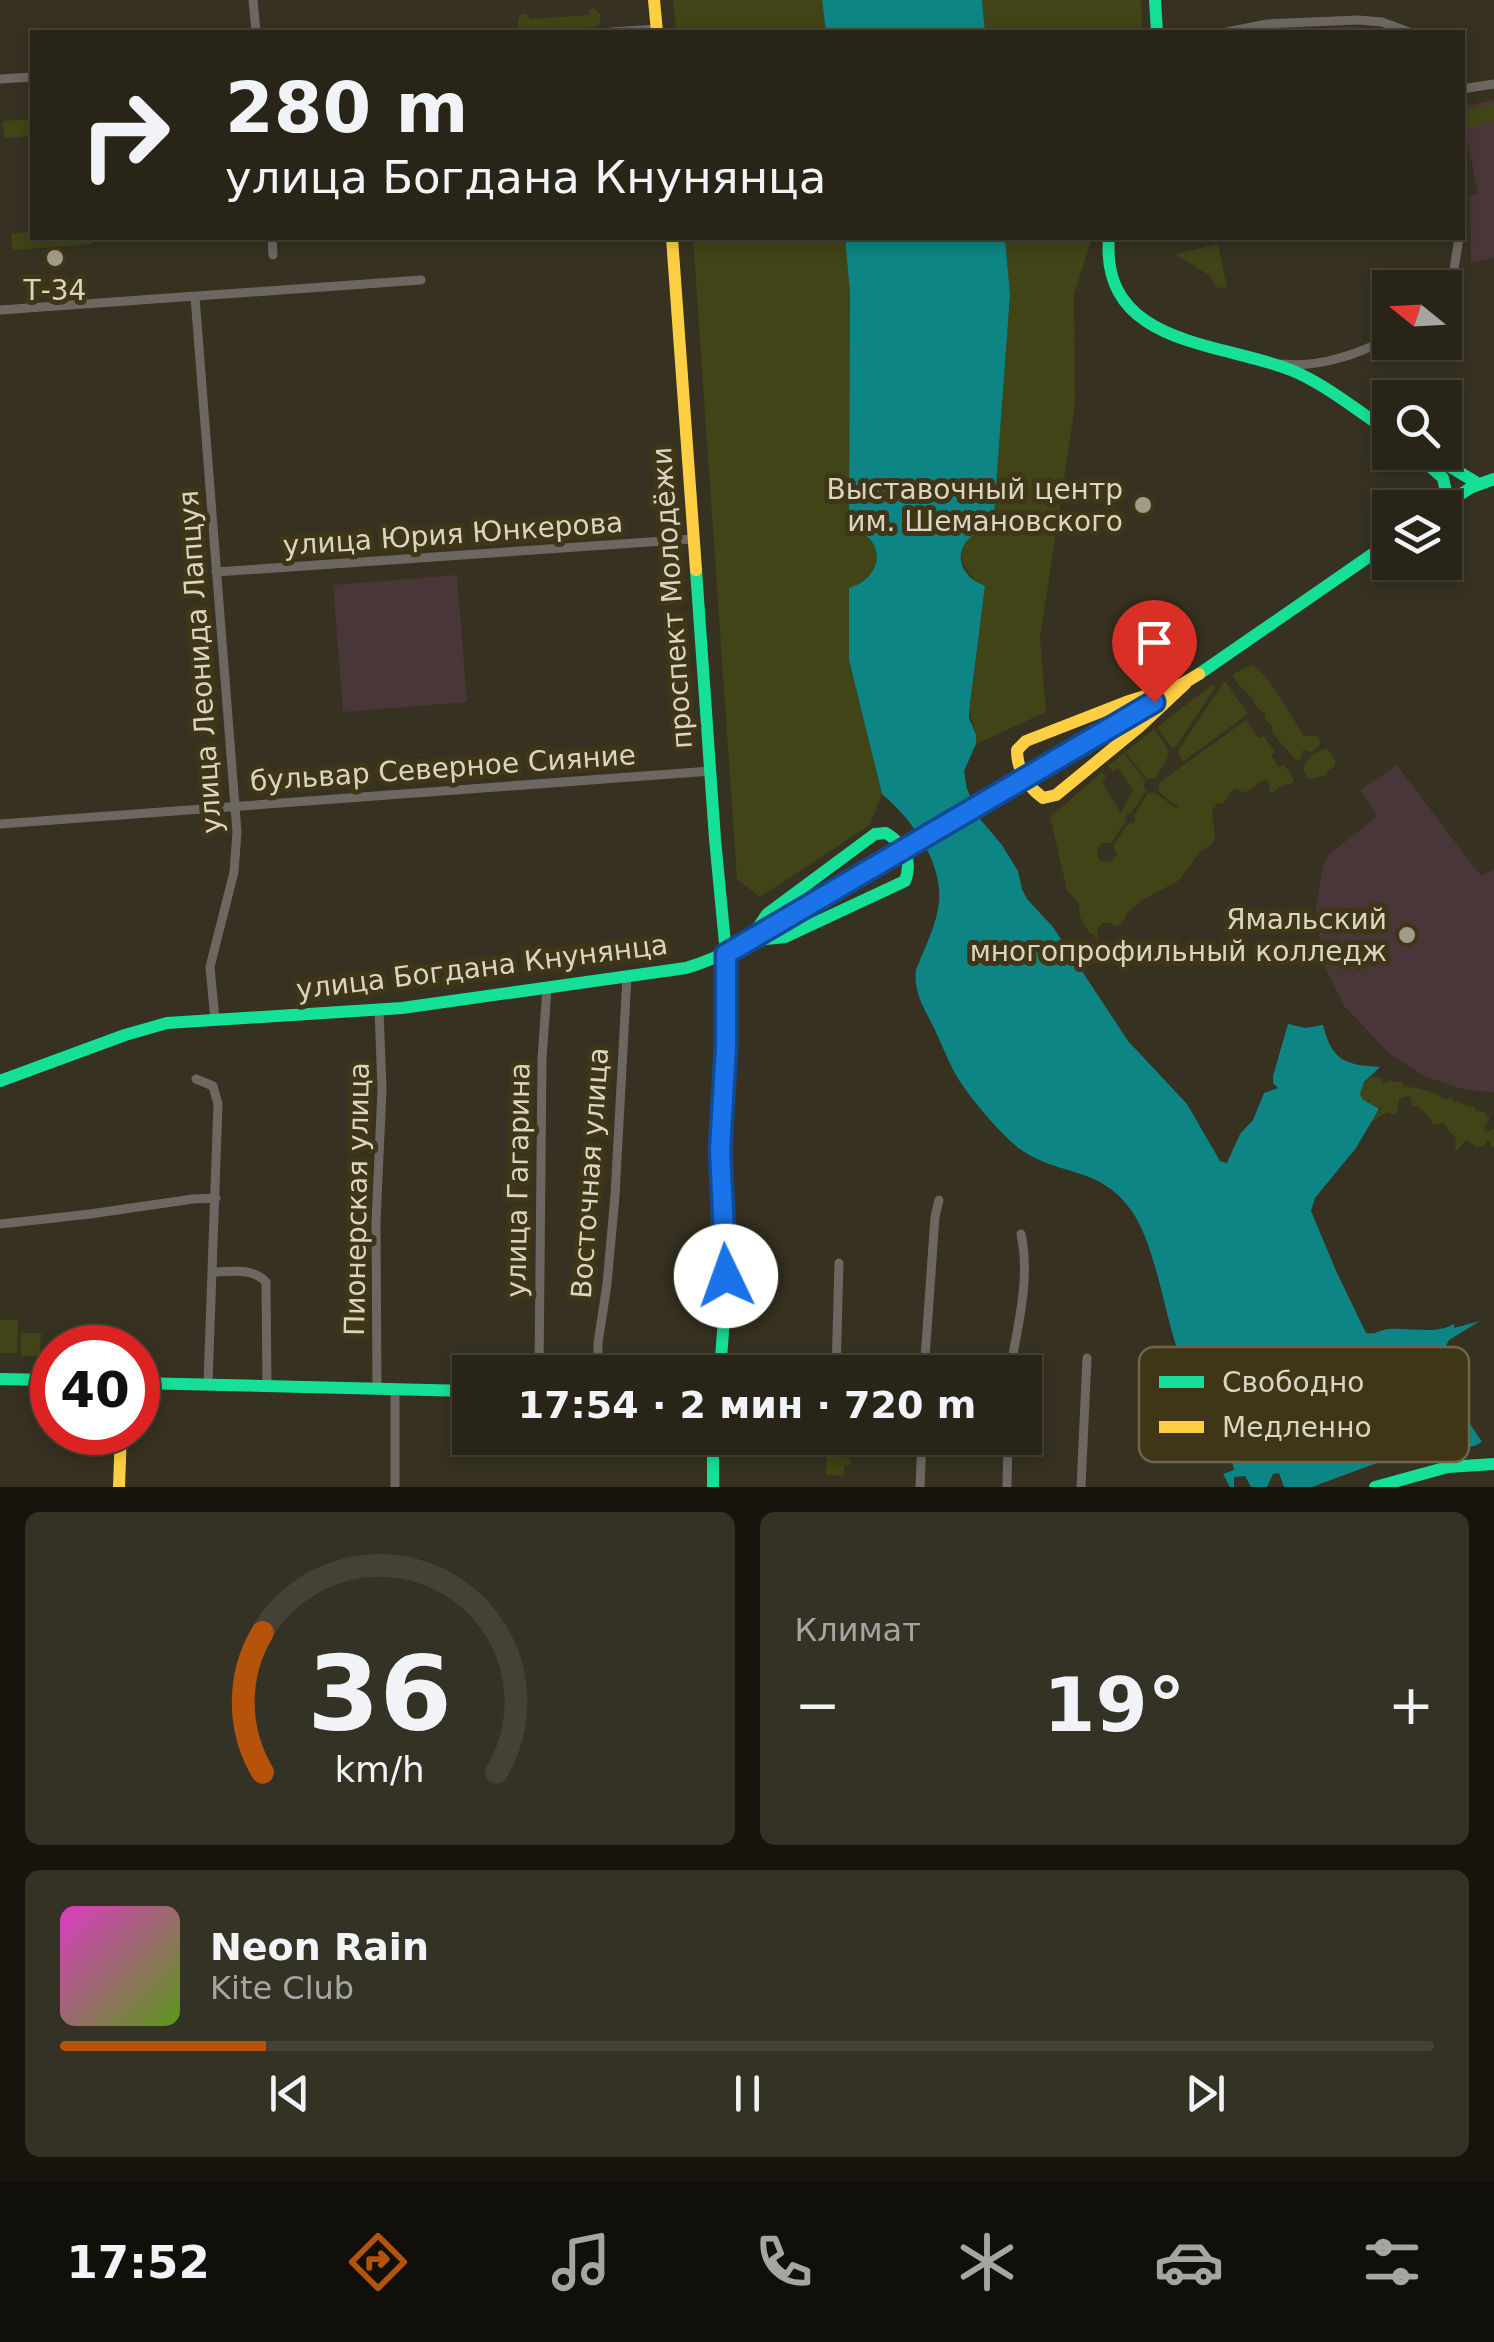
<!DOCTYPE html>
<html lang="ru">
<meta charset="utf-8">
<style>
:root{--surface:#282518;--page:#343125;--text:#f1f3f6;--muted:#a5a5a2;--line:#444237;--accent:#b45309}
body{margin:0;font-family:"DejaVu Sans",sans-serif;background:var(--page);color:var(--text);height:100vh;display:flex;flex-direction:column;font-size:38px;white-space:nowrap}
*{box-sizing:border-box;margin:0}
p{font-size:32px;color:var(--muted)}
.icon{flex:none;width:55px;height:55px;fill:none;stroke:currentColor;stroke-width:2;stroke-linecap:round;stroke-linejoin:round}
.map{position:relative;height:1487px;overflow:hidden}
.sheet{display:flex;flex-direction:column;gap:25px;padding:25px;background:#16140d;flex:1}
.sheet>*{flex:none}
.guide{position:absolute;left:30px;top:30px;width:1435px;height:210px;border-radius:0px;box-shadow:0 5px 15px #0003,0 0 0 2px var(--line);background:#282518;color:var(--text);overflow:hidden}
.needle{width:65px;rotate:288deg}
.fabs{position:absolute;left:1372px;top:270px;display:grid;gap:20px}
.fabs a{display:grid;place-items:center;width:90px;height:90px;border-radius:0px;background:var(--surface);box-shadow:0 5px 15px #0003,0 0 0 2px var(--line);font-size:50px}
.speed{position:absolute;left:30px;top:1325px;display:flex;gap:20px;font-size:50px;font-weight:700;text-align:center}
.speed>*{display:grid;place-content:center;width:130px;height:130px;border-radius:50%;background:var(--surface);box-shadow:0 5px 15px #0003,0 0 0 2px var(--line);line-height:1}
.speed .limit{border:15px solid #d22;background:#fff;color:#111}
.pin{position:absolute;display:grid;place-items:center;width:85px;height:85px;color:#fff;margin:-102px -42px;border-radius:50% 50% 50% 0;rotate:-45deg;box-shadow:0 0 10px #0007}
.pin .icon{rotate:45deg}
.me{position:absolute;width:110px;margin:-55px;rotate:357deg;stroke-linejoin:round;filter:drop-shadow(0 0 8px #0008)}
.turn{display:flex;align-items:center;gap:35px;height:210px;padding:0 30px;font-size:45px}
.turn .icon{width:130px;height:130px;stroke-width:2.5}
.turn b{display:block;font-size:70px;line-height:85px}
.big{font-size:75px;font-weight:800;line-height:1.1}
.sheet .card{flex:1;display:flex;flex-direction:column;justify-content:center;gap:15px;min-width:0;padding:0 35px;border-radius:15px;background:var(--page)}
.sheet .dial{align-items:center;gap:0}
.dial svg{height:260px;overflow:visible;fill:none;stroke:var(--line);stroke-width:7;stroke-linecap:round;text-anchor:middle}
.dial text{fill:var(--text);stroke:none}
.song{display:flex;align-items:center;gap:30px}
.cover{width:120px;height:120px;border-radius:15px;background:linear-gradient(135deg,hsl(310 70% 55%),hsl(90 70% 35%))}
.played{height:10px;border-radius:5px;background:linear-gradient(90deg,var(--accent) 15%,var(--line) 15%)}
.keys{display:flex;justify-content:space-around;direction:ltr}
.heat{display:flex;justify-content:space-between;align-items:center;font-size:55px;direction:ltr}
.sheet .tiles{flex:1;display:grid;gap:25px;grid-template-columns:1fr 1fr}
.card:last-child{grid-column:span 2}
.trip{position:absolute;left:452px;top:1355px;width:590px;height:100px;border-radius:0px;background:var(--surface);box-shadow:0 5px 15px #0003,0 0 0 2px var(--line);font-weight:800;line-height:100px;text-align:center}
.tabs{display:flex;height:160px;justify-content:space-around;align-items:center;background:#100f0a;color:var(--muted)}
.tabs .icon{width:70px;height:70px}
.tabs .active{color:var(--accent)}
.tabs b{font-size:45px;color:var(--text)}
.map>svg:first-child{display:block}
</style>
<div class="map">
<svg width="1494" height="1487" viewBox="0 0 1494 1487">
<rect width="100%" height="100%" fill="#363120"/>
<path fill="#493638" d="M1353,26L1385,32H1287L1289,30Z
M1494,100V258L1471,263L1470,196L1478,194L1463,119L1462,107Z
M457,575L467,702L343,712L333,585Z
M1397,765L1481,876L1494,869V1092L1466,1090L1426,1077L1389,1053L1345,1007L1323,963L1316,908L1323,867L1329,854L1378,816L1360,790Z"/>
<path fill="#404416" d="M673,0H822L826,32H676Z
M982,0H1141L1142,32H985Z
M593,8L600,14V23L595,27L524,32L518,28V19L522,14H527L530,19L589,15L590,10Z
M1494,104V122L1467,128L1463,111Z
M32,119V136L4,138L3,121Z
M32,232V238H91L92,244L13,250L11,234Z
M693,238H845L850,293L849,528C882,537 887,569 857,586L849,660L882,794L870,825L760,897L737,879Z
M1005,238H1092L1074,294L1075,405L1040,638L1046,712L976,744C976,730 969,718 970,704L985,587C953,569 952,531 993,528L1010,296Z
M1218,244L1227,287L1216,288L1210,276L1175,254Z
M1252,665C1272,677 1290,715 1304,736L1315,735L1321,741L1320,745L1311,752L1303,750L1301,759L1296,760L1271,732L1272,726L1265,719L1266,714C1254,709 1256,701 1247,693C1241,687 1237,684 1233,676L1234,673Z
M1225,681L1248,714L1183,762L1179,756V749Z
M1213,684L1216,686L1176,747L1172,748L1157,727Z
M1246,720L1259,738L1264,736L1275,752L1271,755L1279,767L1284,765L1294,779L1291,784L1283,785L1272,793L1270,792L1268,780L1262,781L1245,793L1235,788C1229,792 1228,800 1222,804L1217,803L1212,812L1215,836L1212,844L1200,852L1178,881L1146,898L1128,912L1123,922L1116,927L1110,923H1102L1098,928L1097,941L1094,935L1090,934L1080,917L1079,904L1067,890L1050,817L1102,772L1106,778L1102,782L1121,813L1133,790L1118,768L1113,772L1108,766L1124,753L1145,780L1144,786L1146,791L1131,813L1126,815L1125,822L1111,843H1102C1096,848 1095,855 1100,861L1110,862L1117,855L1113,845L1128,824L1135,822L1134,815L1148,793H1156L1177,809L1178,807L1158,791L1160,782Z
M1154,729C1173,754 1172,752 1155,778L1147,779L1125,752Z
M1328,749L1336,762L1334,767L1329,770L1326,775L1312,779L1307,778L1303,769C1305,759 1317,750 1328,749Z
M1370,1077H1379L1384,1083L1391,1080L1394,1082L1401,1081L1404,1086C1417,1089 1435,1090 1446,1100L1452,1098L1454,1103L1457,1101L1467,1106L1475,1107V1111L1484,1112L1490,1119L1484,1127L1485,1131L1488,1132L1494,1128V1146L1490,1148V1142L1487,1140L1484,1146L1476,1147L1468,1141L1464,1142L1457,1151L1455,1150L1456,1139L1443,1123L1433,1125L1431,1119L1418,1106H1412L1411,1098L1408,1096L1399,1099L1397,1113L1393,1115L1387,1112L1367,1125L1372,1117L1384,1106L1367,1113L1373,1104L1365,1108L1370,1100L1363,1104L1354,1090L1365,1083Z
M0,1320H18L17,1353H0Z
M21,1333H41L40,1356H21Z
M827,1456L850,1458V1465H844V1476L826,1475Z"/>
<path fill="#0c8584" d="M822,0H982L985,32H826Z
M845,238H1005L1010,295L993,528C967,529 949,557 970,577C974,581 981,584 985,586L970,704L969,718L976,735V744L964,771L967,789L980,819L1002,845L1018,871L1022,889L1027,899L1053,927L1128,1041L1187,1104L1220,1161L1227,1163L1240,1134L1253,1120L1264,1093L1278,1088L1273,1083V1076L1288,1024L1305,1028L1323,1025C1332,1061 1345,1065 1380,1067L1364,1082L1360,1094L1362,1099L1379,1109L1356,1148L1315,1198L1311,1211L1337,1273L1366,1333C1376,1335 1379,1330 1389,1329C1411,1327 1435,1335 1454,1324V1328L1480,1321L1449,1340L1442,1353L1451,1397L1465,1405L1468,1421L1482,1442L1474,1446L1393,1457L1312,1487H1284L1279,1473L1273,1474L1267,1487H1251L1245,1476L1234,1477V1487H1230L1223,1474L1234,1470L1232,1460L1217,1462C1202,1419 1184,1376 1172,1332C1162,1297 1152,1239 1131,1210C1099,1165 1059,1177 1020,1149C1002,1136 967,1095 956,1075C947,1059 941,1042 933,1026C924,1008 913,991 916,970C924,949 937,924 939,902C943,862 911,818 882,794L849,660V588C885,578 887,536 849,529L850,293Z"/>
<path fill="#363120" d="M975,796L984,815L921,852L911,835Z"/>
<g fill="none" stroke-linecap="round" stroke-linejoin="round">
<path stroke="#6d6761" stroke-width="9" d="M253,0L256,32
M612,32L657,29
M1227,32L1267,24L1358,20L1382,22L1409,32
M0,79L32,77
M1462,89L1494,84
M272,238L273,255
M1441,288L1454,269L1459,238
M195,297L237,832L234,872L210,967L215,1020
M0,310L421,280
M1282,364C1318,368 1358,354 1390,338
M216,572L693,539
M0,824L711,771
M196,1079L213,1086L218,1104L208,1383
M0,1224L90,1214L193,1199L216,1198
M213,1272C232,1272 252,1267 266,1282L267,1385
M539,1372L542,1059L547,988
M598,1372V1343L607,1284L615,1196L627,976
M836,1372L839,1263
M924,1372L935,1217L939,1200
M1010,1372C1017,1327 1031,1280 1021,1234
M377,1389L376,1222L382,1089L379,1010
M395,1487V1390
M920,1487L922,1438
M1007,1487L1008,1438
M1081,1487L1087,1358"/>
<path stroke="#16e098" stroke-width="12" d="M1155,0L1157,32
M1109,238C1100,346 1221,342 1291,370C1327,385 1357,411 1390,432
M1414,452L1443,478L1448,501
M1426,452L1477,483
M1439,508L1472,487L1494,479
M696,570L715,839L726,954L727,1046L720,1150L726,1291L720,1372
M1199,674L1390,542
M886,833C904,844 913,860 905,881L785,937L749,941L767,914L875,834Z
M0,1081L125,1035L167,1023L402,1008L686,968C731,955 771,928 812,904
M0,1379L52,1380
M138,1383L470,1391
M713,1438V1487
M1375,1487L1448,1467L1494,1464"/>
<path stroke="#ffcf43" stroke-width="12" d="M654,0L657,32
M672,238L696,570
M1186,683L1139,727L1056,795L1043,798C1027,786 1017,770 1017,750L1026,741L1126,702Z
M812,904L1199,674
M119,1487L121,1432"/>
</g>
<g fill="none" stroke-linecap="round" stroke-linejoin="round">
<defs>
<path id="route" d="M726,1276L720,1150L726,1046V954L1154,702"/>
</defs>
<use href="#route" stroke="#114b97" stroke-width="25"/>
<use href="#route" stroke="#1a73e8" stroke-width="18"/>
</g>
<g fill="#a19b8a" stroke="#3f3517" stroke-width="4">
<circle cx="55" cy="258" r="10"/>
<circle cx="1143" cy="505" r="10"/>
<circle cx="1407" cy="935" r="10"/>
</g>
<g text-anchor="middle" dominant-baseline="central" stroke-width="10" stroke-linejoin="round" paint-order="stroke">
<g font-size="28" fill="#dad4c3" stroke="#3f3517" text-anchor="end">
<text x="55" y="290" text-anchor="middle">Т-34</text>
<text x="1123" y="489">Выставочный центр<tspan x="1123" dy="32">им. Шемановского</tspan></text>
<text x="1387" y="919">Ямальский<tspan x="1387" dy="32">многопрофильный колледж</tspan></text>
</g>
<g font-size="28" fill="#dad4c3" stroke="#3f3517">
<text transform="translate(453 534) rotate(-4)">улица Юрия Юнкерова</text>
<text transform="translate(672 598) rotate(-94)">проспект Молодёжи</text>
<text transform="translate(200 662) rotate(-94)">улица Леонида Лапцуя</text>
<text transform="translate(443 768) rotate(-4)">бульвар Северное Сияние</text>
<text transform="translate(482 967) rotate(-7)">улица Богдана Кнунянца</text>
<text transform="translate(590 1173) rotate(-86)">Восточная улица</text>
<text transform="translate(518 1180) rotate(-89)">улица Гагарина</text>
<text transform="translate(357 1199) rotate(-89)">Пионерская улица</text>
</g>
</g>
<rect x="1139" y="1347" width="330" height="115" rx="15" fill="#3f3517" stroke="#6e654b" stroke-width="2.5"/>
<rect x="1159" y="1376" width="45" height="12" fill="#16e098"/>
<rect x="1159" y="1421" width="45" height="12" fill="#ffcf43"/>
<g font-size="28" fill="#dad4c3">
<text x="1222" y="1392">Свободно</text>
<text x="1222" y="1437">Медленно</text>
</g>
</svg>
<div class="fabs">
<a><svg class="needle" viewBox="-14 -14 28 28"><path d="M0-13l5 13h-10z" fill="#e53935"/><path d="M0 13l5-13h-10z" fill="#a5a5a2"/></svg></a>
<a><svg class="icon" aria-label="search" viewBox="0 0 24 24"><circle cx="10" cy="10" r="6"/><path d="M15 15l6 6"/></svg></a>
<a><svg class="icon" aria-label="layers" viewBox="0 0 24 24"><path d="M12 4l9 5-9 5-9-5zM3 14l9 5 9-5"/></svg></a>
</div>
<div class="speed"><div class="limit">40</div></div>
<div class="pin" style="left:1154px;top:702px;background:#d93025"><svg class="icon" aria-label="arrive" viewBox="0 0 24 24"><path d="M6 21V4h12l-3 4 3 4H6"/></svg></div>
<svg class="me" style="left:726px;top:1276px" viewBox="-20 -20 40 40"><circle r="19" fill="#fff"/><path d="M0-13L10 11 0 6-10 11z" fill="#1a73e8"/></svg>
<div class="trip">17:54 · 2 мин · 720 m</div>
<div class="guide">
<div class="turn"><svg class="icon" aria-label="right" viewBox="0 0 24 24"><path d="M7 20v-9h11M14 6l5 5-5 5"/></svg><div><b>280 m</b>улица Богдана Кнунянца</div></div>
</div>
</div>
<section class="sheet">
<div class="tiles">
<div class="card dial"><svg viewBox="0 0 100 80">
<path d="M14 69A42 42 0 1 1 86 69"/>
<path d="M14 69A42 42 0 0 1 14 26" stroke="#b45309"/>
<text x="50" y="56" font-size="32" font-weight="700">36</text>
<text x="50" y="72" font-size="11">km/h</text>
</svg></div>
<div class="card"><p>Климат</p>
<div class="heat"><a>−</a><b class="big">19°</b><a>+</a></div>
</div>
<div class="card">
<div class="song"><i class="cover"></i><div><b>Neon Rain</b><p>Kite Club</p></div></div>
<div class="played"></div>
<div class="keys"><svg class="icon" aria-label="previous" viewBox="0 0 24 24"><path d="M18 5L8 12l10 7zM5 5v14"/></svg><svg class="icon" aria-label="pause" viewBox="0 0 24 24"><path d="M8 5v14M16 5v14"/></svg><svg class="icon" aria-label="next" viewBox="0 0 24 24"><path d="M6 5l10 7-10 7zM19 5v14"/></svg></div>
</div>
</div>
</section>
<nav class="tabs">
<b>17:52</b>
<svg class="icon active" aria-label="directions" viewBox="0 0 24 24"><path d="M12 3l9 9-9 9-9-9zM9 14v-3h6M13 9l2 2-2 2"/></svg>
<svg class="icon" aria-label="music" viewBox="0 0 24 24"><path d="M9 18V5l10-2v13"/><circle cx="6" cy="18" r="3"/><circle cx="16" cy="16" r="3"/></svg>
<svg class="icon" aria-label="phone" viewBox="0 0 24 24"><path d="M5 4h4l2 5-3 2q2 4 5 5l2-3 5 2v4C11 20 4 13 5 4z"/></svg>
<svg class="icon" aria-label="climate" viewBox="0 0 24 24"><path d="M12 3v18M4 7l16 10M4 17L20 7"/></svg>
<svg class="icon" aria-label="car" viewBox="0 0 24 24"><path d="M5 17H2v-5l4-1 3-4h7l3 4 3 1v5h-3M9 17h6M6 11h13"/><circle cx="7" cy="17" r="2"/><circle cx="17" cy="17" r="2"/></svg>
<svg class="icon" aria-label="filters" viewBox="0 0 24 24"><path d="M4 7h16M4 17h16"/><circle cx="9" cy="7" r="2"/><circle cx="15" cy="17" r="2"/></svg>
</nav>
